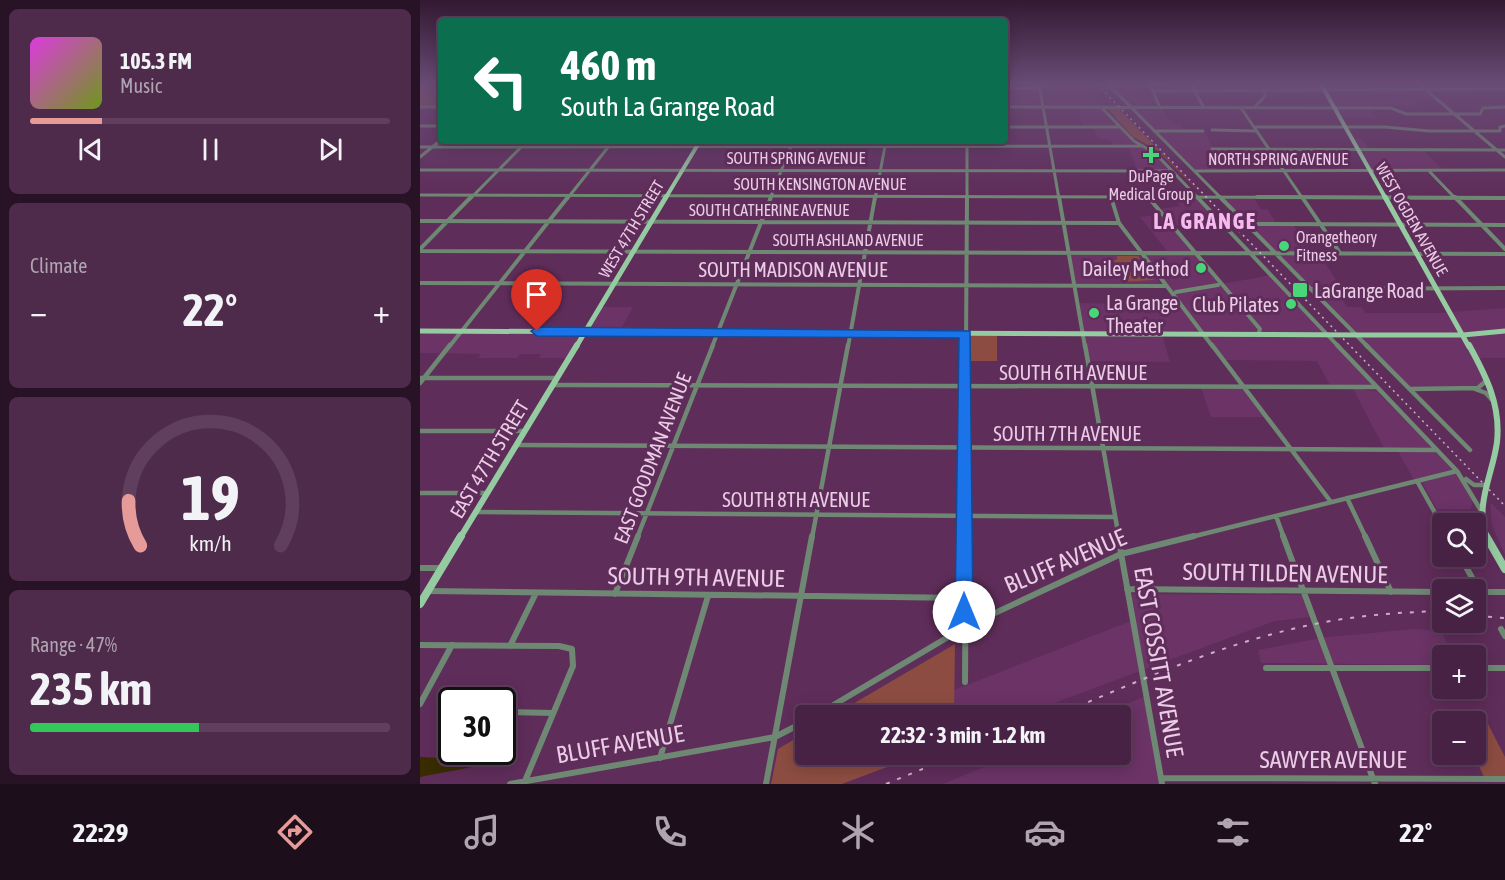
<!DOCTYPE html>
<meta charset="utf-8">
<style>
:root{--surface:#472244;--page:#4e2a4b;--text:#f1f3f6;--muted:#b0a4b2;--line:#5f3f5d;--accent:#e69b98}
body{margin:0;font-family:"Asap Condensed",sans-serif;background:var(--page);color:var(--text);height:100vh;display:flex;flex-direction:column;font-size:22px;white-space:nowrap}
*{box-sizing:border-box;margin:0}
p{font-size:20px;color:var(--muted)}
.icon{flex:none;width:33px;height:33px;fill:none;stroke:currentColor;stroke-width:2;stroke-linecap:round;stroke-linejoin:round}
.map{position:relative;flex:1;overflow:hidden}
.details{display:flex;flex-direction:column;gap:9px;padding:9px;background:#271325;width:420px}
.details>*{flex:none}
.banner{position:absolute;left:18px;top:18px;width:570px;height:126px;border-radius:6px;box-shadow:0 3px 15px #0003,0 0 0 2px var(--line);background:#0b6e4f;color:#fff;overflow:hidden}
.buttons{position:absolute;left:1012px;top:513px;display:grid;gap:12px}
.buttons a{display:grid;place-items:center;width:54px;height:54px;border-radius:6px;background:var(--surface);box-shadow:0 3px 15px #0003,0 0 0 2px var(--line);font-size:30px}
.speed{position:absolute;left:18px;top:687px;display:flex;gap:12px;font-size:30px;font-weight:700;text-align:center}
.speed>*{display:grid;place-content:center;width:78px;height:78px;border-radius:50%;background:var(--surface);box-shadow:0 3px 15px #0003,0 0 0 2px var(--line);line-height:1}
.speed .limit{border:3px solid #111;border-radius:9px;background:#fff;color:#111}
.pin{position:absolute;display:grid;place-items:center;width:51px;height:51px;color:#fff;margin:-62px -26px;border-radius:50% 50% 50% 0;rotate:-45deg;box-shadow:0 0 6px #0007}
.pin .icon{rotate:45deg}
.me{position:absolute;width:66px;margin:-33px;rotate:0deg;stroke-linejoin:round;filter:drop-shadow(0 0 4px #0008)}
.turn{display:flex;align-items:center;gap:21px;height:126px;padding:0 24px;font-size:27px}
.turn .icon{width:78px;height:78px;stroke-width:2.5}
.turn b{display:block;font-size:42px;line-height:51px}
.big{font-size:45px;font-weight:700;line-height:1.1}
.details .card{flex:1;display:flex;flex-direction:column;justify-content:center;gap:9px;min-width:0;padding:0 21px;border-radius:9px;background:var(--page)}
.details .dial{align-items:center;gap:0}
.dial svg{height:156px;overflow:visible;fill:none;stroke:var(--line);stroke-width:7;stroke-linecap:round;text-anchor:middle}
.dial text{fill:var(--text);stroke:none}
.song{display:flex;align-items:center;gap:18px}
.cover{width:72px;height:72px;border-radius:9px;background:linear-gradient(135deg,hsl(300 70% 55%),hsl(80 70% 35%))}
.played{height:6px;border-radius:3px;background:linear-gradient(90deg,var(--accent) 20%,var(--line) 20%)}
.keys{display:flex;justify-content:space-around;direction:ltr}
.heat{display:flex;justify-content:space-between;align-items:center;font-size:33px;direction:ltr}
.charge{height:9px;border-radius:4px;background:linear-gradient(90deg,#34c759 47%,var(--line) 0)}
.trip{position:absolute;left:375px;top:705px;width:336px;height:60px;border-radius:6px;background:var(--surface);box-shadow:0 3px 15px #0003,0 0 0 2px var(--line);font-weight:700;line-height:60px;text-align:center}
.tab-bar{display:flex;height:96px;justify-content:space-around;align-items:center;background:#1c0e1b;color:var(--muted)}
.tab-bar .icon{width:42px;height:42px}
.tab-bar .current{color:var(--accent)}
.tab-bar b{font-size:27px;color:var(--text)}
main{display:flex;flex:1;min-height:0}
.map>svg:first-child{display:block}
</style>
<main>
<section class="details">
<div class="card">
<div class="song"><i class="cover"></i><div><b>105.3 FM</b><p>Music</p></div></div>
<div class="played"></div>
<div class="keys"><svg class="icon" aria-label="previous" viewBox="0 0 24 24"><path d="M18 5L8 12l10 7zM5 5v14"/></svg><svg class="icon" aria-label="pause" viewBox="0 0 24 24"><path d="M8 5v14M16 5v14"/></svg><svg class="icon" aria-label="next" viewBox="0 0 24 24"><path d="M6 5l10 7-10 7zM19 5v14"/></svg></div>
</div>
<div class="card"><p>Climate</p>
<div class="heat"><a>−</a><b class="big">22°</b><a>+</a></div>
</div>
<div class="card dial"><svg viewBox="0 0 100 80">
<path d="M14 69A42 42 0 1 1 86 69"/>
<path d="M14 69A42 42 0 0 1 8 46" stroke="#e69b98"/>
<text x="50" y="56" font-size="32" font-weight="700">19</text>
<text x="50" y="72" font-size="11">km/h</text>
</svg></div>
<div class="card"><p>Range · 47%</p><b class="big">235 km</b><div class="charge"></div></div>
</section>
<div class="map">
<svg width="1085" height="784" viewBox="0 0 1085 784">
<rect width="100%" height="100%" fill="#5f2d5a"/>
<path fill="#6b3366" d="M620,84H663L681,106L585,107V88H620Z
M688,84H707L721,97L736,99L728,106L742,108L748,119L754,124H761L764,131H784L794,149L800,152L804,159L791,160L796,170H775Z
M1004,91L1014,100H995L1001,106H947L957,118L920,117L907,92Z
M658,108H681L716,143L733,152L751,171H718L708,148H694L691,141L677,138L674,127H663Z
M931,138H940L950,148L1002,149L1025,171H951Z
M753,197H777L793,214L772,217L776,223L753,226L739,209L760,206Z
M803,198H834L841,209L848,210L856,223L828,222Z
M741,214L773,252L747,251L720,217Z
M873,224L890,252H856L829,225Z
M722,253H774L841,332L784,334Z
M899,253L921,288H891L857,254Z
M651,254H719L741,284L656,283Z
M851,275L905,334H844L802,284Z
M894,289L917,290L927,307H941L946,313H1029L1040,334H937Z
M756,300L782,334H664L659,303L717,304V301Z
M181,307H213L199,332H166Z
M1085,308V331L1043,334L1030,312Z
M0,332L164,333L149,358H119L121,354H100L97,358H58L61,354L0,353Z
M1085,333V358H1058L1044,335Z
M664,335H742L750,362L668,361Z
M1041,335L1066,380L1058,388H990L938,336Z
M785,336H907L955,386L942,388L944,390L957,391L1039,476L1053,501L1051,509H1017L1003,484L993,478L976,448H964L932,387H911L897,361L803,360Z
M781,388H822L845,417H791Z
M1070,502L1085,517V555L1072,526Z
M712,594L882,595L890,617L855,621L602,715H534V690L716,619Z
M995,629L1021,631L1033,655L1023,656V665L841,663L838,650L906,637Z
M725,696L740,784H523L593,755L700,754V716L682,715Z"/>
<path fill="#8c4c41" d="M0,84H21V106H0Z
M687,108H698L782,194L737,150L713,137Z
M697,256H718L734,280L702,282L701,277H698L694,260H697Z
M549,336H577V361H549Z
M535,644L534,715H414Z
M1056,724H1068L1085,757V777H1064L1054,755L1056,754Z
M385,733L386,754L499,755L422,784H351L358,749Z"/>
<path fill="#392c00" d="M56,754H79L84,758L78,762L0,777V757L21,758L31,763L40,762Z"/>
<g fill="none" stroke-linecap="round" stroke-linejoin="round">
<path stroke="#6e8873" stroke-width="3" d="M619,84L639,199
M688,84L802,199
M730,84L740,108
M730,84L741,85
M771,84L784,108
M999,84L1085,157
M585,88H620
M733,91L1085,89
M0,107H21
M585,107L971,108L986,114H1060L1063,108L1085,107
M682,108L714,141L735,153L779,199
M821,108L883,199
M834,108L845,96L844,84
M0,126H21
M585,127H699
M834,127H965L1009,131H1080V127L1085,126
M792,130L837,131
M734,131H783
M0,147L721,146
M792,149L1085,150
M0,157L21,140
M0,170L752,171
M774,171L1085,170
M1010,172L1036,199
M0,195L1085,198
M728,197L730,199
M50,199L107,141
M147,199L193,141
M350,199L373,141
M455,199L466,141
M547,199V141"/>
<path stroke="#6e8873" stroke-width="4" d="M639,197L665,347
M691,197L699,223L793,347
M728,197L840,329L838,335
M777,197L919,347
M800,197L948,347
M837,197L1085,198
M882,197L920,253
M1035,197L1085,249
M0,221L699,223
M826,224L1085,225
M0,249L51,197
M0,251L1085,254
M0,283L745,286
M891,289L1085,288
M756,292L798,285
M29,347L148,197
M292,347L351,197
M428,347L455,197
M546,347L547,197"/>
<path stroke="#6e8873" stroke-width="4.5" d="M665,345L699,538
M792,345L911,502
M917,345L1037,471L1060,509
M946,345L1050,450
M0,378H137
M0,383L30,345
M133,385L957,387
M990,389L1058,388L1067,380
M1055,389L1066,393L1073,401
M0,431H105
M97,445L1017,450
M1046,479L1054,485H1065
M997,481L1023,527
M0,493H67
M927,498L946,538
M56,512L695,517
M856,516L864,538
M217,538L293,345
M392,538L428,345
M546,538V345
M767,538L1037,471"/>
<path stroke="#6e8873" stroke-width="6" d="M698,536L742,784
M863,536L955,784
M945,536L971,592
M1040,556L1060,592
M0,568H22
M707,589L1023,592
M8,591L544,598
M1056,592H1085
M195,594L218,536
M1081,629L1085,636
M0,645L139,646L152,649L153,666L105,781
M90,646L116,593
M846,668H1023
M1056,668H1085
M545,682L546,536
M0,704L32,645
M82,712L133,713
M395,716L545,627L701,554L774,536
M240,758L288,596
M741,778L1085,779
M90,784L355,737L386,721
M346,784L392,536"/>
<path stroke="#95cba1" stroke-width="4" d="M901,84L966,199
M245,199L280,141"/>
<path stroke="#95cba1" stroke-width="5" d="M965,197L1049,347
M0,331L943,335H1043L1085,331
M156,347L246,197"/>
<path stroke="#95cba1" stroke-width="6" d="M1049,345C1066,376 1081,405 1077,442C1073,474 1054,505 1067,538
M40,538L157,345"/>
<path stroke="#95cba1" stroke-width="8" d="M1066,536L1085,569
M0,604L41,536"/>
<path stroke="#cfadca" stroke-width="1.5" stroke-dasharray="2 4" stroke-linecap="butt" d="M677,84L1085,506"/>
<path stroke="#cfadca" stroke-width="2" stroke-dasharray="4 8" stroke-linecap="butt" d="M1056,616L1085,618
M635,716C728,677 823,634 923,619C956,614 989,612 1023,611
M532,763L554,754
M466,784L539,754"/>
</g>
<linearGradient id="sky" x2="0" y2="1"><stop stop-color="#341932"/><stop offset="0.43" stop-color="#694c76"/><stop offset="1" stop-color="#694c76" stop-opacity="0"/></linearGradient>
<rect width="1085" height="194" fill="url(#sky)"/>
<path fill="#1a73e8" stroke="#114b97" stroke-width="1.5" d="M117,327L550,331L553,612L551,619L544,621L538,619L535,612L539,338L117,336L111,331Z"/>
<g fill="#48d778" stroke="#5f2d5a" stroke-width="2">
<path d="M728 146h6v6h6v6h-6v6h-6v-6h-6v-6h6z"/>
<circle cx="864" cy="246" r="6"/>
<circle cx="781" cy="268" r="6"/>
<rect x="872" y="282" width="16" height="16" rx="3"/>
<circle cx="871" cy="304" r="6"/>
<circle cx="674" cy="313" r="6"/>
</g>
<g text-anchor="middle" dominant-baseline="central" stroke-width="6" stroke-linejoin="round" paint-order="stroke">
<g font-size="16" fill="#ebcce6" stroke="#5f2d5a">
<text x="376" y="158">SOUTH SPRING AVENUE</text>
<text x="858" y="159">NORTH SPRING AVENUE</text>
<text x="400" y="184">SOUTH KENSINGTON AVENUE</text>
<text x="349" y="210">SOUTH CATHERINE AVENUE</text>
<text transform="translate(992 219) rotate(60)">WEST OGDEN AVENUE</text>
<text transform="translate(211 229) rotate(-59)">WEST 47TH STREET</text>
<text x="428" y="240">SOUTH ASHLAND AVENUE</text>
</g>
<g font-size="16" fill="#ebcce6" stroke="#5f2d5a">
<text x="731" y="176">DuPage<tspan x="731" dy="18">Medical Group</tspan></text>
<text x="876" y="237" text-anchor="start">Orangetheory<tspan x="876" dy="18">Fitness</tspan></text>
</g>
<g font-size="20" fill="#ebcce6" stroke="#5f2d5a" text-anchor="end">
<text x="769" y="268">Dailey Method</text>
<text x="894" y="290" text-anchor="start">LaGrange Road</text>
<text x="686" y="302" text-anchor="start">La Grange<tspan x="686" dy="23">Theater</tspan></text>
<text x="859" y="304">Club Pilates</text>
</g>
<g font-size="20" fill="#ebcce6" stroke="#5f2d5a">
<text x="373" y="269">SOUTH MADISON AVENUE</text>
<text x="653" y="372">SOUTH 6TH AVENUE</text>
<text x="647" y="433">SOUTH 7TH AVENUE</text>
<text transform="translate(232 458) rotate(-69)">EAST GOODMAN AVENUE</text>
<text transform="translate(69 459) rotate(-59)">EAST 47TH STREET</text>
<text x="376" y="499">SOUTH 8TH AVENUE</text>
</g>
<g font-size="22" font-weight="bold" letter-spacing="1.5" fill="#f6baee" stroke="#5f2d5a">
<text x="785" y="221">LA GRANGE</text>
</g>
<g font-size="24" fill="#ebcce6" stroke="#5f2d5a">
<text transform="translate(645 561) rotate(-23)">BLUFF AVENUE</text>
<text transform="translate(865 573) rotate(1)">SOUTH TILDEN AVENUE</text>
<text transform="translate(276 577) rotate(1)">SOUTH 9TH AVENUE</text>
<text transform="translate(739 662) rotate(80)">EAST COSSITT AVENUE</text>
<text transform="translate(200 744) rotate(-10)">BLUFF AVENUE</text>
<text x="913" y="759">SAWYER AVENUE</text>
</g>
</g>
</svg>
<div class="buttons">
<a><svg class="icon" aria-label="search" viewBox="0 0 24 24"><circle cx="10" cy="10" r="6"/><path d="M15 15l6 6"/></svg></a>
<a><svg class="icon" aria-label="layers" viewBox="0 0 24 24"><path d="M12 4l9 5-9 5-9-5zM3 14l9 5 9-5"/></svg></a>
<a>+</a>
<a>−</a>
</div>
<div class="speed"><div class="limit">30</div></div>
<div class="pin" style="left:117px;top:331px;background:#d93025"><svg class="icon" aria-label="arrive" viewBox="0 0 24 24"><path d="M6 21V4h12l-3 4 3 4H6"/></svg></div>
<svg class="me" style="left:544px;top:612px" viewBox="-20 -20 40 40"><circle r="19" fill="#fff"/><path d="M0-13L10 11 0 6-10 11z" fill="#1a73e8"/></svg>
<div class="trip">22:32 · 3 min · 1.2 km</div>
<div class="banner">
<div class="turn"><svg class="icon" aria-label="left" viewBox="0 0 24 24"><path d="M17 20v-9H6M10 6l-5 5 5 5"/></svg><div><b>460 m</b>South La Grange Road</div></div>
</div>
</div>
</main>
<nav class="tab-bar">
<b>22:29</b>
<svg class="icon current" aria-label="directions" viewBox="0 0 24 24"><path d="M12 3l9 9-9 9-9-9zM9 14v-3h6M13 9l2 2-2 2"/></svg>
<svg class="icon" aria-label="music" viewBox="0 0 24 24"><path d="M9 18V5l10-2v13"/><circle cx="6" cy="18" r="3"/><circle cx="16" cy="16" r="3"/></svg>
<svg class="icon" aria-label="phone" viewBox="0 0 24 24"><path d="M5 4h4l2 5-3 2q2 4 5 5l2-3 5 2v4C11 20 4 13 5 4z"/></svg>
<svg class="icon" aria-label="climate" viewBox="0 0 24 24"><path d="M12 3v18M4 7l16 10M4 17L20 7"/></svg>
<svg class="icon" aria-label="car" viewBox="0 0 24 24"><path d="M5 17H2v-5l4-1 3-4h7l3 4 3 1v5h-3M9 17h6M6 11h13"/><circle cx="7" cy="17" r="2"/><circle cx="17" cy="17" r="2"/></svg>
<svg class="icon" aria-label="filters" viewBox="0 0 24 24"><path d="M4 7h16M4 17h16"/><circle cx="9" cy="7" r="2"/><circle cx="15" cy="17" r="2"/></svg>
<b>22°</b>
</nav>
